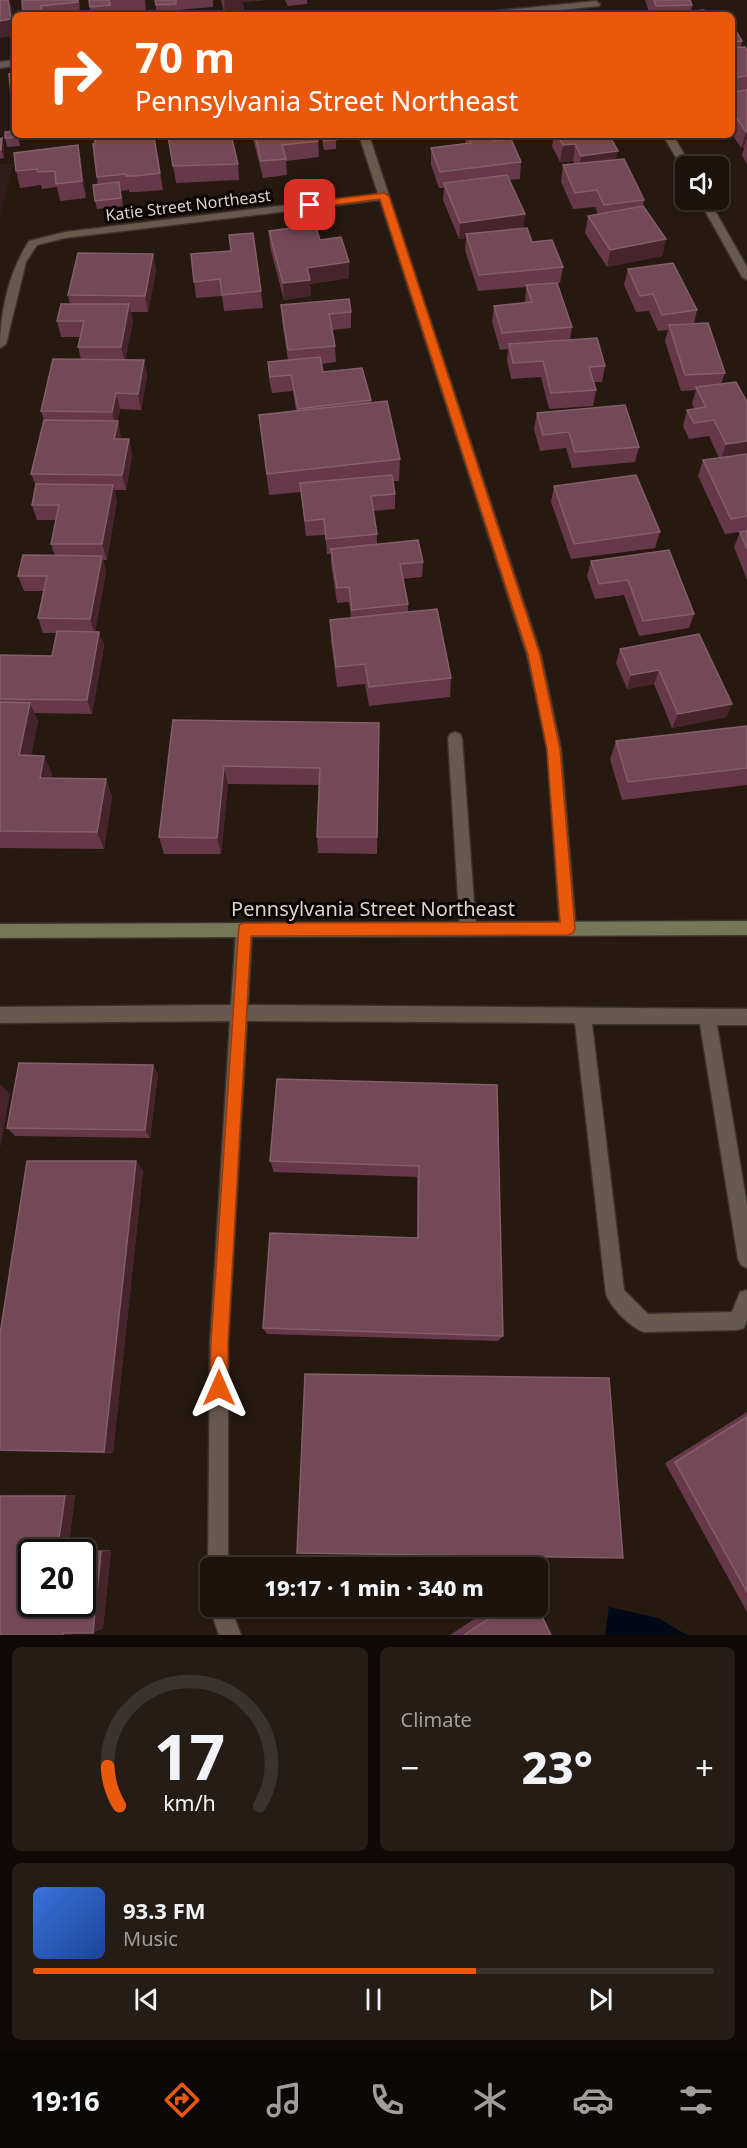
<!DOCTYPE html>
<meta charset="utf-8">
<style>
:root{--surface:#1c130c;--page:#251c15;--text:#f1f3f6;--muted:#a09e9d;--line:#3a322d;--accent:#ea580c}
body{margin:0;font-family:"Noto Sans",sans-serif;background:var(--page);color:var(--text);height:100vh;display:flex;flex-direction:column;font-size:22px;white-space:nowrap}
*{box-sizing:border-box;margin:0}
p{font-size:20px;color:var(--muted)}
.icon{flex:none;width:33px;height:33px;fill:none;stroke:currentColor;stroke-width:2;stroke-linecap:round;stroke-linejoin:round}
.map{position:relative;height:1635px;overflow:hidden}
.sheet{display:flex;flex-direction:column;gap:12px;padding:12px;background:#0f0a07;flex:1}
.sheet>*{flex:none}
.guide{position:absolute;left:12px;top:12px;width:723px;height:126px;border-radius:9px;box-shadow:0 2px 4px #0004,0 0 0 2px var(--line);background:#ea580c;color:#fff;overflow:hidden}
.controls{position:absolute;left:675px;top:156px;display:grid;gap:12px}
.controls a{display:grid;place-items:center;width:54px;height:54px;border-radius:9px;background:var(--surface);box-shadow:0 2px 4px #0004,0 0 0 2px var(--line);font-size:30px}
.speed{position:absolute;left:18px;top:1539px;display:flex;gap:12px;font-size:30px;font-weight:700;text-align:center}
.speed>*{display:grid;place-content:center;width:78px;height:78px;border-radius:50%;background:var(--surface);box-shadow:0 2px 4px #0004,0 0 0 2px var(--line);line-height:1}
.speed .limit{border:3px solid #111;border-radius:9px;background:#fff;color:#111}
.pin{position:absolute;display:grid;place-items:center;width:51px;height:51px;color:#fff;margin:-26px;border-radius:12px;box-shadow:0 3px 9px #0006}
.me{position:absolute;width:66px;margin:-33px;rotate:0deg;stroke-linejoin:round;filter:drop-shadow(0 0 4px #0008)}
.turn{display:flex;align-items:center;gap:21px;height:126px;padding:0 24px;font-size:27px}
.turn .icon{width:78px;height:78px;stroke-width:2.5}
.turn b{display:block;font-size:42px;line-height:51px}
.big{font-size:45px;font-weight:800;line-height:1.1}
.sheet .card{flex:1;display:flex;flex-direction:column;justify-content:center;gap:9px;min-width:0;padding:0 21px;border-radius:9px;background:var(--page)}
.sheet .dial{align-items:center;gap:0}
.dial svg{height:156px;overflow:visible;fill:none;stroke:var(--line);stroke-width:7;stroke-linecap:round;text-anchor:middle}
.dial text{fill:var(--text);stroke:none}
.song{display:flex;align-items:center;gap:18px}
.cover{width:72px;height:72px;border-radius:9px;background:linear-gradient(135deg,hsl(220 70% 55%),hsl(220 70% 35%))}
.played{height:6px;border-radius:3px;background:linear-gradient(90deg,var(--accent) 65%,var(--line) 65%)}
.keys{display:flex;justify-content:space-around;direction:ltr}
.heat{display:flex;justify-content:space-between;align-items:center;font-size:33px;direction:ltr}
.sheet .tiles{flex:1;display:grid;gap:12px;grid-template-columns:1fr 1fr}
.card:last-child{grid-column:span 2}
.trip{position:absolute;left:200px;top:1557px;width:348px;height:60px;border-radius:9px;background:var(--surface);box-shadow:0 2px 4px #0004,0 0 0 2px var(--line);font-weight:800;line-height:60px;text-align:center}
.menu{display:flex;height:96px;justify-content:space-around;align-items:center;background:#0b0805;color:var(--muted)}
.menu .icon{width:42px;height:42px}
.menu .current{color:var(--accent)}
.menu b{font-size:27px;color:var(--text)}
.map>svg:first-child{display:block}
</style>
<div class="map">
<svg width="747" height="1635" viewBox="0 0 747 1635">
<rect width="100%" height="100%" fill="#251910"/>
<path fill="#301d1b" d="M0,164H13L0,215Z"/>
<path fill="#000918" d="M609,1607L658,1618L687,1635H605Z"/>
<g fill="none" stroke-linecap="round" stroke-linejoin="round">
<defs>
<path id="lane" d="M455,732L460,734L462,738L476,929L474,934L468,936L462,934L460,929L448,738L450,734Z
M244,923L250,925L252,930L248,1005L747,1009V1025H717L747,1205V1268L741,1265L738,1259L700,1024H592L624,1290L648,1314L732,1312L740,1292L747,1290V1320L744,1328L737,1330L644,1332C630,1327 611,1308 606,1294L575,1023L247,1021L228,1343V1568H210V1574L208,1568L210,1343L230,1021L0,1023V1007L231,1005L236,930L238,925Z
M210,1602V1606H230L241,1635H219L209,1606Z"/>
<path id="street" d="M596,1L600,4L599,6L513,15H482L486,12Z
M15,60V66L0,68V62Z
M359,135H369L541,655L561,749L576,929L574,934L568,936L562,934L560,929L547,749L527,655L380,200L65,238L37,245L26,262L6,344L0,348C0,311 9,272 29,241L65,232L378,194Z
M663,135H673L691,166L682,168Z
M699,200H709L747,267V280L742,277Z"/>
<path id="secondary" d="M747,921V935L0,938V924Z"/>
</defs>
<use href="#lane" stroke="#3b322e" stroke-width="3"/>
<use href="#street" stroke="#3b322e" stroke-width="3"/>
<use href="#secondary" stroke="#3b322e" stroke-width="3"/>
<use href="#lane" fill="#68594f" fill-rule="evenodd"/>
<use href="#street" fill="#68594f" fill-rule="evenodd"/>
<use href="#secondary" fill="#767757" fill-rule="evenodd"/>
</g>
<path fill="#673849" d="M22,0H79L81,15H23Z
M89,0H145L146,10L112,13V15H91Z
M155,0H213V7L177,10L178,15H157Z
M221,0H265L243,2L244,13L229,15H225Z
M285,0H307V4L288,6Z
M645,0H690L692,5L691,11L707,15H650Z
M732,24L742,41L741,47L747,50V164L742,155L744,148H741L732,134Z
M15,135H18L20,146L7,147L5,138Z
M252,135H316L318,141L319,157L286,161L287,175L263,178Z
M443,135H490L492,141L521,162L520,179L509,180L525,214L523,228L532,242L563,267L560,283H557L572,327L570,340L605,366L602,382H594L596,390L593,406L549,409L541,377L511,379L507,360L508,349L500,350L492,322L494,306L525,303L526,287L478,291L465,250L466,238L459,239L443,200L444,188H439L431,165V148L465,144L466,136L444,138Z
M554,135H609L616,160L644,200L643,206L666,239L662,256L607,267L585,233L588,216L598,214L595,207L573,209L561,182L563,165L575,164L573,161L560,162L552,146Z
M168,136L238,164L239,180L176,183Z
M322,136L336,140V149L324,150L323,145Z
M154,137L163,190L138,192H129V190L121,191L123,206L97,209L95,201L98,185L97,177L152,138Z
M0,139L4,147V158L0,159Z
M78,145L81,162L86,198L60,201L57,187L42,189L41,185L20,188L16,171Z
M269,231L320,240L349,262V278L310,284L311,296L284,300L270,247Z
M153,254L156,270L148,312H131L133,321L125,360H144L147,376L141,410L120,409L117,421L121,439H129L132,455L126,490H114L117,501L107,560H103L106,571L95,632H99L104,646L92,714L34,713L38,721L31,755L44,756L52,774L51,778L106,779L112,797L104,849L0,848V655L52,656L57,633H43L38,618L43,591H24L18,576L55,556L51,544L56,520H37L32,505L36,486L31,474L44,420L41,411L81,359L78,347L80,337H61L57,321L70,304L68,295Z
M191,254L261,291L263,308L224,311L222,296L196,298Z
M628,269L697,310L694,324L725,373L721,384L747,402V531L725,534L698,476L703,460L719,458L709,436L689,439L683,426L687,410L694,409L692,403L696,390L681,391L665,341L668,330L658,331L649,311L636,312L624,285Z
M281,305L351,312V328L332,330L335,346L336,362L321,364L323,372L371,400V403L400,459L399,481H393L395,494V509L373,511L377,534V544L423,562L422,577L403,579L408,604V612L451,678L450,697L369,706L365,684L337,687L331,640L330,620L351,618L349,602L337,603L331,564V554H327L325,535L306,536L301,492L269,495L259,415L296,411L293,391L272,393L269,379L268,362L288,360L282,321Z
M537,413L639,447L635,462L572,468L566,448L540,451L534,429Z
M554,486L660,532L655,548L571,559L551,502Z
M747,531V580L734,547L740,532Z
M591,561L694,614L689,628L639,636L624,595L595,599L587,576Z
M620,649L732,704L726,717L672,728L654,684L627,689L616,663Z
M173,720L379,723L377,854L318,853L317,837L319,785L228,784L221,854H164L159,837Z
M747,726V785L622,800L610,759L616,741Z
M158,1074L150,1138L15,1136L7,1128Z
M497,1085L503,1336L498,1341L267,1334L263,1328L417,1238V1177L274,1172L270,1161Z
M136,1161L143,1171L113,1453L0,1451V1334Z
M747,1412V1612L665,1463Z
M75,1495L68,1550H111L103,1628L93,1633L0,1496Z
M494,1606H537L551,1635H450Z"/>
<path fill="#47242c" d="M8,0H9L12,8L15,36L0,38V21Z
M78,0H79L81,15H80Z
M224,0H265L243,2L244,13L229,15H225Z
M746,132H747V140L746,139L744,148H741Z
M2,138L4,147V158L1,150Z
M575,144L573,161L560,162L563,145Z
M78,145L81,162L86,198L82,181Z
M618,151L614,168L579,172L581,156Z
M525,214L523,231L466,234V238L459,239L460,223Z
M666,239L662,256L607,267L610,250Z
M153,254L156,270L148,312L145,296Z
M349,262V278L310,284L311,296L284,300L283,283L307,268Z
M129,304L133,321L125,363L121,347Z
M144,360L147,376L141,410L138,394Z
M116,393L120,409L116,428L112,412Z
M118,421L121,437L118,455L114,439Z
M129,439L132,455L126,490L122,475Z
M747,441V456L721,460L726,444Z
M113,485L117,501L107,560L102,544Z
M102,556L106,571L95,634L90,619Z
M99,632L104,646L92,714L87,700Z
M659,670L654,684L627,689L631,675Z
M30,703L38,721L28,773L19,755Z
M732,704L726,717L672,728L678,714Z
M44,756L52,774L48,796L40,778Z
M224,766L228,784L221,854L217,838Z
M106,779L112,797L104,849L97,832Z
M153,1065L158,1074L150,1138L145,1130Z
M0,1084L10,1094L0,1148Z
M136,1161L143,1171L113,1453L104,1452Z
M75,1495L68,1550L57,1552L65,1496Z
M111,1550L103,1628L93,1633L101,1552Z
M74,1628L73,1635H63V1633Z"/>
<path fill="#734857" stroke="#845e6a" stroke-width="1.5" fill-rule="evenodd" d="M0,0H8L11,19L0,21Z
M22,0H78V2L41,6L42,15H23Z
M89,0H109L110,5L90,7Z
M155,0H176V4L156,5Z
M654,0H690L692,5L656,6Z
M704,10L707,15H673L671,13Z
M732,24L742,41L732,42Z
M745,47L747,50V76L732,78V48Z
M15,73V116L13,117L9,74Z
M747,90V132H746L732,111V92Z
M15,131V135H17V137L5,138V132Z
M108,135H152V138L154,137L160,173L135,176H126V174L97,177L93,144H95L94,137Z
M173,135H231L238,164L173,166L168,136Z
M255,135H316L318,141L282,145L286,159L261,161Z
M335,135L336,140L324,141L322,136Z
M467,135H490L492,141L511,139L521,162L440,172L431,148L471,143Z
M557,135H609L618,151L581,156L575,144L563,145Z
M2,138L1,150H0V139Z
M78,145L82,181L56,184L55,171L38,172L37,169L16,171L14,153Z
M624,159L644,200L604,205L597,190L575,193L563,165Z
M507,175L525,214L460,223L444,183Z
M119,182L121,198L95,201L93,185Z
M643,206L666,239L610,250L588,216Z
M315,225L320,240L341,237L349,262L307,268L310,280L283,283L269,231Z
M527,228L532,242L552,240L563,267L479,275L466,234Z
M253,233L261,291L222,295L220,279L194,282L191,254L231,251L229,235Z
M78,253L153,254L145,296L68,295Z
M673,263L697,310L662,315L653,294L640,296L628,269Z
M557,283L572,327L502,333L494,306L532,302L526,285Z
M349,299L351,312L329,314L335,346L288,350L281,305Z
M61,304H129L121,347H78L84,321H57Z
M708,323L725,373L685,375L669,325Z
M597,338L605,366L589,367L596,390L551,393L543,361L513,363L509,344Z
M320,357L323,372L362,368L371,400L298,409L291,375L270,377L268,362Z
M53,359L144,360L138,394L116,393L112,412L41,411Z
M736,382L747,402V441L726,444L714,420L694,423L687,410L706,407L696,387Z
M387,401L400,459L267,474L259,415Z
M625,405L639,447L575,452L569,432L543,435L537,413Z
M44,420L118,421L114,439H129L122,475L31,474Z
M747,454V516L731,519L703,460Z
M392,475L395,494L371,496L377,534L326,539L324,519L305,521L300,483Z
M636,475L660,532L574,544L554,486Z
M36,484L113,485L102,544H51L59,505H32Z
M747,531V549L740,532Z
M418,540L423,562L400,564L408,604L352,610L349,587L337,588L331,549Z
M669,550L694,614L643,621L628,580L599,584L591,561Z
M23,555L102,556L90,619L38,618L47,576H18Z
M437,609L451,678L369,687L365,664L336,667L330,620Z
M57,631L99,632L87,700L0,699V655L52,656Z
M699,634L732,704L678,714L659,670L631,675L620,649Z
M0,702L30,703L19,755L44,756L40,778L106,779L97,832L0,831Z
M173,720L379,723L377,837H317L320,768L224,766L217,838L159,837Z
M747,726V768L628,782L616,741Z
M19,1063L153,1065L145,1130L7,1128Z
M277,1079L497,1085L503,1336L263,1328L270,1233L418,1238L419,1166L270,1161Z
M27,1161H136L104,1452L0,1450V1334Z
M305,1374L609,1378L623,1558L297,1553Z
M747,1417V1592L675,1462Z
M0,1496H65L57,1552H101L93,1633H63V1635H0ZM32,1552H82V1604H32Z
M508,1606H537L551,1635H464Z"/>
<path fill="#ea580c" stroke="#983908" stroke-width="1.5" d="M384,193L389,196L540,655L560,749L575,929L573,933L568,935L251,936L228,1343V1388L225,1394L219,1397L213,1394L210,1388L211,1343L239,925L244,923L560,922L547,749L528,655L380,199L310,208L305,205L310,202Z"/>
<g text-anchor="middle" dominant-baseline="central" stroke-width="6" stroke-linejoin="round" paint-order="stroke">
<g font-size="16" fill="#dcd3cd" stroke="#0a0503">
<text transform="translate(188 205) rotate(-7)">Katie Street Northeast</text>
</g>
<g font-size="20" fill="#dcd3cd" stroke="#0a0503">
<text x="373" y="908">Pennsylvania Street Northeast</text>
</g>
</g>
</svg>
<div class="controls">
<a><svg class="icon" aria-label="sound" viewBox="0 0 24 24"><path d="M4 9h4l5-4v14l-5-4H4zM17 9q2 3 0 6"/></svg></a>
</div>
<div class="speed"><div class="limit">20</div></div>
<div class="pin" style="left:310px;top:205px;background:#d93025"><svg class="icon" aria-label="arrive" viewBox="0 0 24 24"><path d="M6 21V4h12l-3 4 3 4H6"/></svg></div>
<svg class="me" style="left:219px;top:1388px" viewBox="-20 -20 40 40"><path d="M0-17L14 15 0 8-14 15z" fill="#ea580c" stroke="#fff" stroke-width="4"/></svg>
<div class="trip">19:17 · 1 min · 340 m</div>
<div class="guide">
<div class="turn"><svg class="icon" aria-label="right" viewBox="0 0 24 24"><path d="M7 20v-9h11M14 6l5 5-5 5"/></svg><div><b>70 m</b>Pennsylvania Street Northeast</div></div>
</div>
</div>
<section class="sheet">
<div class="tiles">
<div class="card dial"><svg viewBox="0 0 100 80">
<path d="M14 69A42 42 0 1 1 86 69"/>
<path d="M14 69A42 42 0 0 1 8 49" stroke="#ea580c"/>
<text x="50" y="56" font-size="32" font-weight="700">17</text>
<text x="50" y="72" font-size="11">km/h</text>
</svg></div>
<div class="card"><p>Climate</p>
<div class="heat"><a>−</a><b class="big">23°</b><a>+</a></div>
</div>
<div class="card">
<div class="song"><i class="cover"></i><div><b>93.3 FM</b><p>Music</p></div></div>
<div class="played"></div>
<div class="keys"><svg class="icon" aria-label="previous" viewBox="0 0 24 24"><path d="M18 5L8 12l10 7zM5 5v14"/></svg><svg class="icon" aria-label="pause" viewBox="0 0 24 24"><path d="M8 5v14M16 5v14"/></svg><svg class="icon" aria-label="next" viewBox="0 0 24 24"><path d="M6 5l10 7-10 7zM19 5v14"/></svg></div>
</div>
</div>
</section>
<nav class="menu">
<b>19:16</b>
<svg class="icon current" aria-label="directions" viewBox="0 0 24 24"><path d="M12 3l9 9-9 9-9-9zM9 14v-3h6M13 9l2 2-2 2"/></svg>
<svg class="icon" aria-label="music" viewBox="0 0 24 24"><path d="M9 18V5l10-2v13"/><circle cx="6" cy="18" r="3"/><circle cx="16" cy="16" r="3"/></svg>
<svg class="icon" aria-label="phone" viewBox="0 0 24 24"><path d="M5 4h4l2 5-3 2q2 4 5 5l2-3 5 2v4C11 20 4 13 5 4z"/></svg>
<svg class="icon" aria-label="climate" viewBox="0 0 24 24"><path d="M12 3v18M4 7l16 10M4 17L20 7"/></svg>
<svg class="icon" aria-label="car" viewBox="0 0 24 24"><path d="M5 17H2v-5l4-1 3-4h7l3 4 3 1v5h-3M9 17h6M6 11h13"/><circle cx="7" cy="17" r="2"/><circle cx="17" cy="17" r="2"/></svg>
<svg class="icon" aria-label="filters" viewBox="0 0 24 24"><path d="M4 7h16M4 17h16"/><circle cx="9" cy="7" r="2"/><circle cx="15" cy="17" r="2"/></svg>
</nav>
